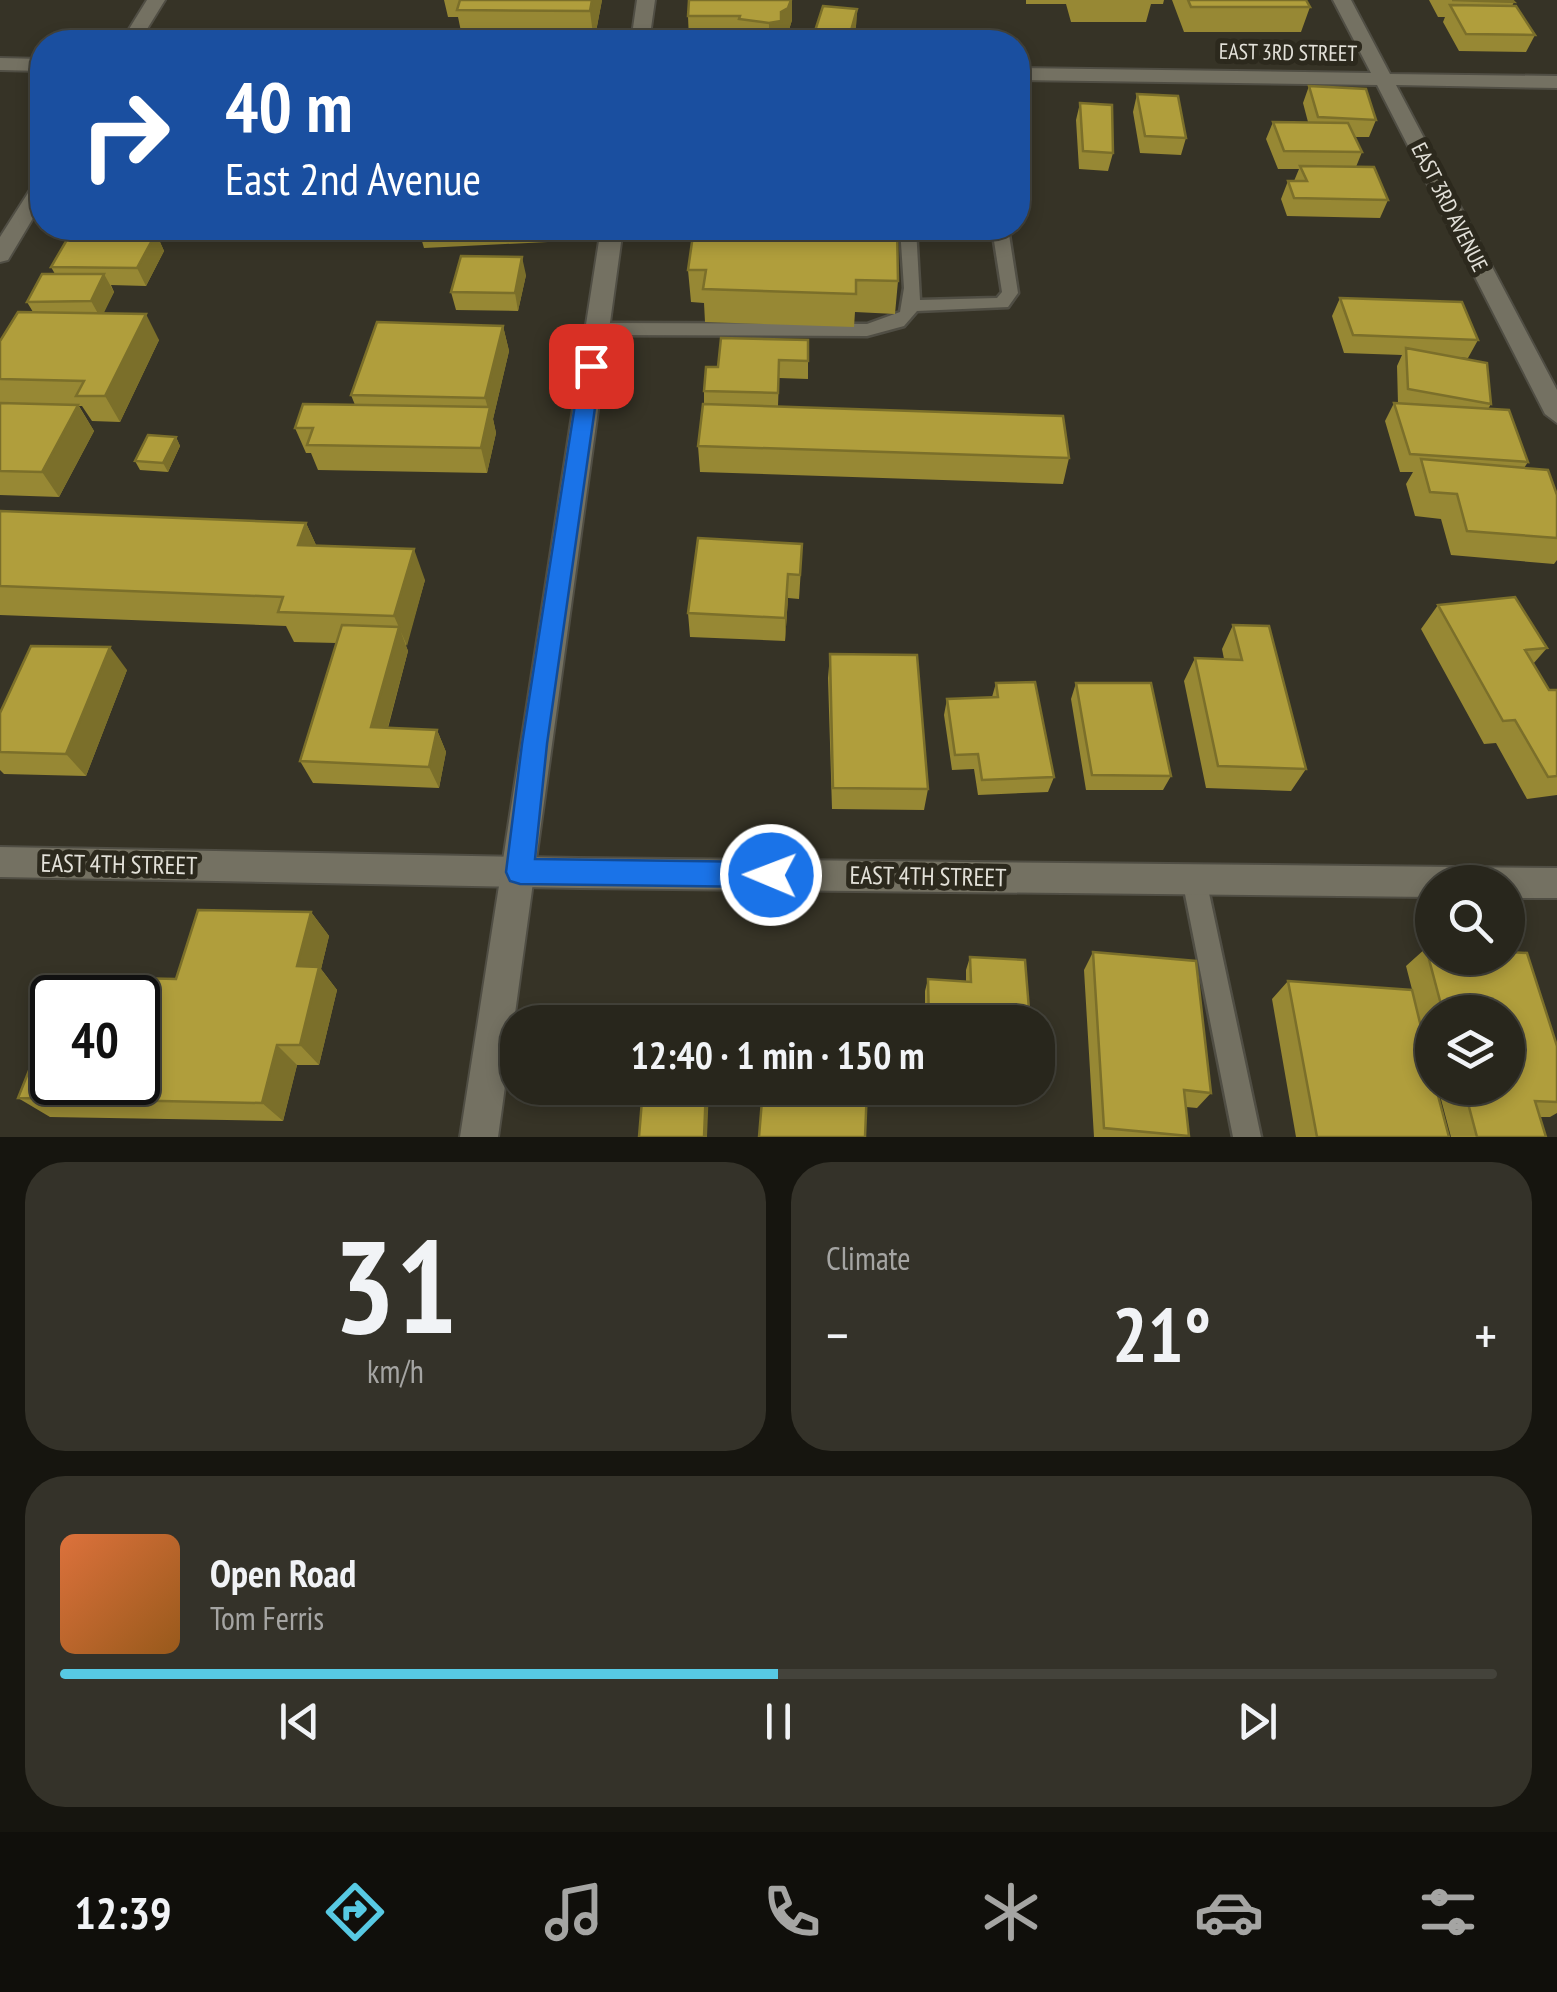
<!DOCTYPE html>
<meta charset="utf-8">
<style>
:root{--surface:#28261c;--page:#343229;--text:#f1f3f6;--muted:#a5a5a3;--line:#44433b;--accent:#57c9e3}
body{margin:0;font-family:"PT Sans Narrow",sans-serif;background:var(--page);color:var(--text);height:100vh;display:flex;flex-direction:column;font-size:38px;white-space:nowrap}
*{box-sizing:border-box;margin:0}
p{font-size:32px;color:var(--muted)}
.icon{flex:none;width:55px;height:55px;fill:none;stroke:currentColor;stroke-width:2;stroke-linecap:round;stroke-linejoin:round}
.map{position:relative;height:1137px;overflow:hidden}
.panel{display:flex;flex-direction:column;gap:25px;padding:25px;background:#16150f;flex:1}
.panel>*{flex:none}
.banner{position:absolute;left:30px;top:30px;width:1000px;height:210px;border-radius:40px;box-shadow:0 5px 15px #0003,0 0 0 2px var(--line);background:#1a4fa0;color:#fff;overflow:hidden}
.tools{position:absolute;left:1415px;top:865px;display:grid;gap:20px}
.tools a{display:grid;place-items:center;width:110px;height:110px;border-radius:50%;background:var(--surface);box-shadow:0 5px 15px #0003,0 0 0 2px var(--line);font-size:50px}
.speed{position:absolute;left:30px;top:975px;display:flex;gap:20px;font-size:50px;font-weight:700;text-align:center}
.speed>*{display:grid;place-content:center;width:130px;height:130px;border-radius:50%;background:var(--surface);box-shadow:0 5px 15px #0003,0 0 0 2px var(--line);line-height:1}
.speed .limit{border:5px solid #111;border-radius:15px;background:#fff;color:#111}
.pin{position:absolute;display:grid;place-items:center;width:85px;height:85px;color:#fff;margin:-42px;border-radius:20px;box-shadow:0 5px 15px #0006}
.me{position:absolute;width:110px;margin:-55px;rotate:271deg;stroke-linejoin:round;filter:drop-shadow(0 0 8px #0008)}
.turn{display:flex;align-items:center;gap:35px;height:210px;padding:0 30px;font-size:45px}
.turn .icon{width:130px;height:130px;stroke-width:2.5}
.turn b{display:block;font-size:70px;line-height:85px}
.big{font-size:75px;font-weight:700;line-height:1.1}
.panel .widget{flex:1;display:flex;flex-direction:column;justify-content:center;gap:15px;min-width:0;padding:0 35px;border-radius:40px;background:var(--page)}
.panel .dial{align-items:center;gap:0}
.dial b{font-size:130px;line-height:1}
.song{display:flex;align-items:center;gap:30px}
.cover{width:120px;height:120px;border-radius:15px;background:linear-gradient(135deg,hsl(20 70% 55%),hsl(30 70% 35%))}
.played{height:10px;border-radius:5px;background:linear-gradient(90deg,var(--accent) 50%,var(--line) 50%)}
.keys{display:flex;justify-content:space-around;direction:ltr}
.heat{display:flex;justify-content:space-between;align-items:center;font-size:55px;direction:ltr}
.panel .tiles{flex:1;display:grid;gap:25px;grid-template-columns:1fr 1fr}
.widget:last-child{grid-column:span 2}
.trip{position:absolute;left:500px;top:1005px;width:555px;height:100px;border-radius:40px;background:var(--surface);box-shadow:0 5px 15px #0003,0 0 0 2px var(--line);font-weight:700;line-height:100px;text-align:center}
.dock{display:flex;height:160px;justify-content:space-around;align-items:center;background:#100f0b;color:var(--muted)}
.dock .icon{width:70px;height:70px}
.dock .selected{color:var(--accent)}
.dock b{font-size:45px;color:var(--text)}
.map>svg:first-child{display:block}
</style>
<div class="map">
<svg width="1557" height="1137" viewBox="0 0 1557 1137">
<rect width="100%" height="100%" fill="#363326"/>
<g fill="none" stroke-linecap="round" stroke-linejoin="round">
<defs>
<path id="service" d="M604,228H672C658,237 618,237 604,228Z
M900,228H916L920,300L997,298L1002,292L992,228H1008L1018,293L1008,307L917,311L904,326L867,336L596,335L587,329L596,323L867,324L900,312L904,288Z
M1194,868L1202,871L1206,879L1261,1137H1233L1182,879L1186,871Z"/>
<path id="tertiary" d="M147,0H165L139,42H121Z
M1333,0H1351L1390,74L1557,76V88L1396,85L1557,390V423L1545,414L1377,85L1018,80V68L1371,73Z
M0,58L42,59V71L0,70Z
M42,180V203L8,260L0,262V237L35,182Z
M0,847L579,858L1557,868V898H1508V882H1432V897L579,888L0,877Z"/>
<path id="secondary" d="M637,0H655L649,42H631Z
M601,228H623L498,1137H460Z"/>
</defs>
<use href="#service" stroke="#504e44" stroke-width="5"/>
<use href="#tertiary" stroke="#504e44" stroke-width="4"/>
<use href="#secondary" stroke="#504e44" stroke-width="4"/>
<use href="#service" fill="#747162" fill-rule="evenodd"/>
<use href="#tertiary" fill="#747162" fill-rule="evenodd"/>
<use href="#secondary" fill="#747162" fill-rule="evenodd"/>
</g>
<path fill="#978834" d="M444,0H602L594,42L463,41L458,17H448Z
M689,0L792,20L788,33L781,37V42L689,41L688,16Z
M1026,0H1164L1163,4H1151L1146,22H1071L1066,4H1026Z
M1172,0H1306L1310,7L1301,32H1184Z
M1429,0H1512L1514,2L1512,6L1535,35L1526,52L1459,51L1443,22L1445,17H1438Z
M857,9L856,26L852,42H815V31Z
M1309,86L1376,120L1369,137H1354L1362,152L1356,167L1388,200L1380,218L1287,216L1281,199L1288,181H1294L1299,169H1278L1266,139L1273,122H1308L1303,103Z
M1137,94L1186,138L1181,155L1140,153L1133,112Z
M1080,103L1113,153L1108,171L1079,169L1076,120Z
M78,228H175L173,232L144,233H156L164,251L146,286L111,285L114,292L103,313L159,340L120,422L92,421L82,406H79L94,431L59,497L0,495V341L33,312L27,302L55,274L51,267L80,232Z
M418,228H548V242L424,248Z
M688,270L898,281L895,314L855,312L854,327L705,322L704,303L691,302Z
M526,275L518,311L456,310L451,292Z
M1340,298L1478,340L1468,358L1455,357L1491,404L1488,409L1528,462L1524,468L1557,495V560L1554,564L1451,555L1441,519L1415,516L1406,484L1413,472H1400L1385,421L1394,403L1398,404L1397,366L1402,355L1344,353L1332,316Z
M503,326L509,351L493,419L496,433L487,473L318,470L311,453H306L295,428L355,405L351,395Z
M808,340V379L779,378L778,406L1069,458L1063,484L700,472L698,446L704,404V391L718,367Z
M176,437L180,446L168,472L140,470L135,461Z
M0,511L306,523L316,545L425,580L406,646L408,651L388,728L437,730L446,752L439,788L313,783L300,761L337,643L294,642L286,626L0,615Z
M801,568L799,599L788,598L785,641L690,637L688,613Z
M1438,605L1547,648L1533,664L1549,690H1557V795L1527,799L1496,743L1484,744L1421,629Z
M1233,625L1306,769L1291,791L1206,788L1184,681L1195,658L1224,659L1222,649Z
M830,654L928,789L924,810L832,809L828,678Z
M127,670L86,776L4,774L0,770V713Z
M996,683L1054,777L1048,792L978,795L974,769L952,770L944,715L947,699L992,697Z
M1076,683L1171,776L1163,790H1086L1071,699Z
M311,912L329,936L321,969L337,990L319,1065H297L283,1121L50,1117L18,1098L52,1063L176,979Z
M1426,948L1557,1046V1113L1550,1117H1540L1546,1137H1451L1438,1088H1508V1012H1432V1067L1406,966Z
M1093,952L1211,1093L1197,1108L1186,1107L1188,1137H1094L1084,970Z
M970,957L1030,1022H925V991L928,979L966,981V970Z
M1288,981L1449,1137H1296L1272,999Z"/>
<path fill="#7b6f2a" d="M592,0H602L594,42L590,11Z
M791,0H792V20L788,33L781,37V42H769V23Z
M857,9L856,26L852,42H850V34Z
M156,233L164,251L146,286L137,268Z
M522,257L526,275L518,311L515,293Z
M104,274L114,292L101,319L91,301Z
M146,314L159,340L120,422L105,396Z
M503,326L509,351L493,419L496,433L487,473L481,448L489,412L485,398Z
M78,405L94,431L59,497L42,472Z
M176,437L180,446L168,472L163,463Z
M306,523L320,554L298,545Z
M414,549L425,580L407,646L394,616Z
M788,574V598L785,641V618Z
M399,627L408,651L382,749L371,727Z
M110,647L127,670L86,776L66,754Z
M437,730L446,752L439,788L429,767Z
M311,912L329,936L321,969L337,990L319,1065L300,1045L297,966Z
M277,1045L297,1065L283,1121L262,1103Z
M706,1088H709L707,1137H704Z"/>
<path fill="#b09e3c" stroke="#7b6f2a" stroke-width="2.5" d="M460,0H592L590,11L457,10Z
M689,0H791L788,8L781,12V21L769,23L739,19L740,16H688Z
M1188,0H1306L1310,7H1191Z
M1452,0H1512L1514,2Z
M1450,5L1516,6L1535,35L1466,34Z
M823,6L857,9L850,34L815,31Z
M1309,86L1366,89L1376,120L1318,117Z
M1137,94L1178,96L1186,138L1145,136Z
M1080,103L1112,105L1113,153L1083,151Z
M1273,122L1348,123L1362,152L1284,151Z
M1300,166L1374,167L1388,200L1294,198L1288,181H1307Z
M707,228H897L898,281L856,280V294L703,289L706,270H688L693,235H706Z
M72,231L156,233L137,268L51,267Z
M461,256L522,257L515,293L451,292Z
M42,274H104L91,301L27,302Z
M1340,298L1462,302L1478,340L1353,335Z
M18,312L146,314L105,396H76L84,381L0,379V341Z
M377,322L503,326L485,398L351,395Z
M721,338L808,340V361L779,360L778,393L704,391L706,367H718Z
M1406,348L1487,363L1491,404L1408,389Z
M0,403L78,405L42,472L0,471Z
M1394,403L1509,410L1528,462L1410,454Z
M303,404L490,407L481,448L307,445L313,428H295Z
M703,404L1063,416L1069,458L698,446Z
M148,435L176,437L163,463L135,461Z
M1421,459L1548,470L1557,495V538L1467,531L1457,494L1430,492Z
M0,511L306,523L298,545L414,549L394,616L278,612L283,597L0,586Z
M698,538L802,544L800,575L788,574L785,618L688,613Z
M1515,597L1547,648L1525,650L1549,690H1557V776L1548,777L1515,720L1503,721L1438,605Z
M342,625L399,627L371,727L437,730L429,767L300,761Z
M1233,625L1269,626L1306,769L1218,766L1195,658L1242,660Z
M31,646L110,647L66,754L0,752V713Z
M830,654L917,655L928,789L833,788Z
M1035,682L1054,777L982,780L978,754L955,755L947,699L998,697L996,683Z
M1076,683H1151L1171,776L1092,775Z
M198,910L311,912L297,966L319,967L300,1045H277L262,1103L18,1098L32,1063H52V1082H138V998H77L84,977L176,979Z
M1426,948H1432V958H1508V952L1527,953L1557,1046V1102L1535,1101L1546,1137H1477L1464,1088H1508V1012H1443Z
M1093,952L1196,961L1211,1093L1184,1090L1189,1136L1104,1128Z
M970,957L1025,960L1030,1022H929L928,979L971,982Z
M1288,981L1412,990L1432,1072V1088H1436L1449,1137H1317Z
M647,1010H709V1022H647Z
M643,1088H706L704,1137H639Z
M763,1088H867L865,1137H759Z"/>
<path fill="#1a73e8" stroke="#114b97" stroke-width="2.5" d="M591,360L601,366L547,744L535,859L771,862L781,866L785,875L781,884L771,887L520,884L510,881L506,872L522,744L581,366Z"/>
<g text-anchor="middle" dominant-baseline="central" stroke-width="10" stroke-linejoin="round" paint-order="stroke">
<g font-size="22" fill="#e3e1d9" stroke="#2c291d">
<text transform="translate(1288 52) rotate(1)">EAST 3RD STREET</text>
<text transform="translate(1450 207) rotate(63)">EAST 3RD AVENUE</text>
</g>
<g font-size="25" fill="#e3e1d9" stroke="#2c291d">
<text transform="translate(119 864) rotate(1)">EAST 4TH STREET</text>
<text transform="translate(928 876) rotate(1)">EAST 4TH STREET</text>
</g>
</g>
</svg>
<div class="tools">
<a><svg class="icon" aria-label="search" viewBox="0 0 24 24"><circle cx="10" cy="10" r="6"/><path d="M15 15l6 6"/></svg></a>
<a><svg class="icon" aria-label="layers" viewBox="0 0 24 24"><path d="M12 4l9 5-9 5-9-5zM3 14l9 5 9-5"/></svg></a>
</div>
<div class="speed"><div class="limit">40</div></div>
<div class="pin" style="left:591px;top:366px;background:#d93025"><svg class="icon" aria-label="arrive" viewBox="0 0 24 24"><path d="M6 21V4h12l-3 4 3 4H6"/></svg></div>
<svg class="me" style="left:771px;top:875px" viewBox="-20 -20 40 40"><circle r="17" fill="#1a73e8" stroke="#fff" stroke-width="3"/><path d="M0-11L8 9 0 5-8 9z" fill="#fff"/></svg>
<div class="trip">12:40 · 1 min · 150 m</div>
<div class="banner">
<div class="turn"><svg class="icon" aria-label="right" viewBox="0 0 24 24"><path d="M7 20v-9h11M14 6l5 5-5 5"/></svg><div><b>40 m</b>East 2nd Avenue</div></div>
</div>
</div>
<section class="panel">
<div class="tiles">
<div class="widget dial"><b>31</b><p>km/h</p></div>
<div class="widget"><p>Climate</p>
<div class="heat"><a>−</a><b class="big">21°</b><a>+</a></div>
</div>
<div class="widget">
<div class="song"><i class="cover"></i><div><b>Open Road</b><p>Tom Ferris</p></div></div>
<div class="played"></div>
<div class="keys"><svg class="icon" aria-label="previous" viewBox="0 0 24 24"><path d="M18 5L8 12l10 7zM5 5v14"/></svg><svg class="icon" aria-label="pause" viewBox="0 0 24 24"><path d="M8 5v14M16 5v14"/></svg><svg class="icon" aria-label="next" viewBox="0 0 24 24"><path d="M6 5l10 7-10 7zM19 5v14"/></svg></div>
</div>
</div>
</section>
<nav class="dock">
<b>12:39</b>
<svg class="icon selected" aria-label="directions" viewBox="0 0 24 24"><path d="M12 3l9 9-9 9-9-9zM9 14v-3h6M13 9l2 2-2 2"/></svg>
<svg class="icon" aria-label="music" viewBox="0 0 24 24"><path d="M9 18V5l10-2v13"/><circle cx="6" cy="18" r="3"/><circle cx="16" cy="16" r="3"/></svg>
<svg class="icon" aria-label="phone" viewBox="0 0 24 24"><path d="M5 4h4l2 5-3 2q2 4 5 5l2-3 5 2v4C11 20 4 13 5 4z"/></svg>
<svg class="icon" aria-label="climate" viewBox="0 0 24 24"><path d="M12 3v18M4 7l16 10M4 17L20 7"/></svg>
<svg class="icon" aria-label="car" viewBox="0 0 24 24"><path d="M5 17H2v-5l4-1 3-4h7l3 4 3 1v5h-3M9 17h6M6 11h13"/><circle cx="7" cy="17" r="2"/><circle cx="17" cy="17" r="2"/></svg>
<svg class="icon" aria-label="filters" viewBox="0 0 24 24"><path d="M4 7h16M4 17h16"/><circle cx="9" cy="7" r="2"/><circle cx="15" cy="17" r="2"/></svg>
</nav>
